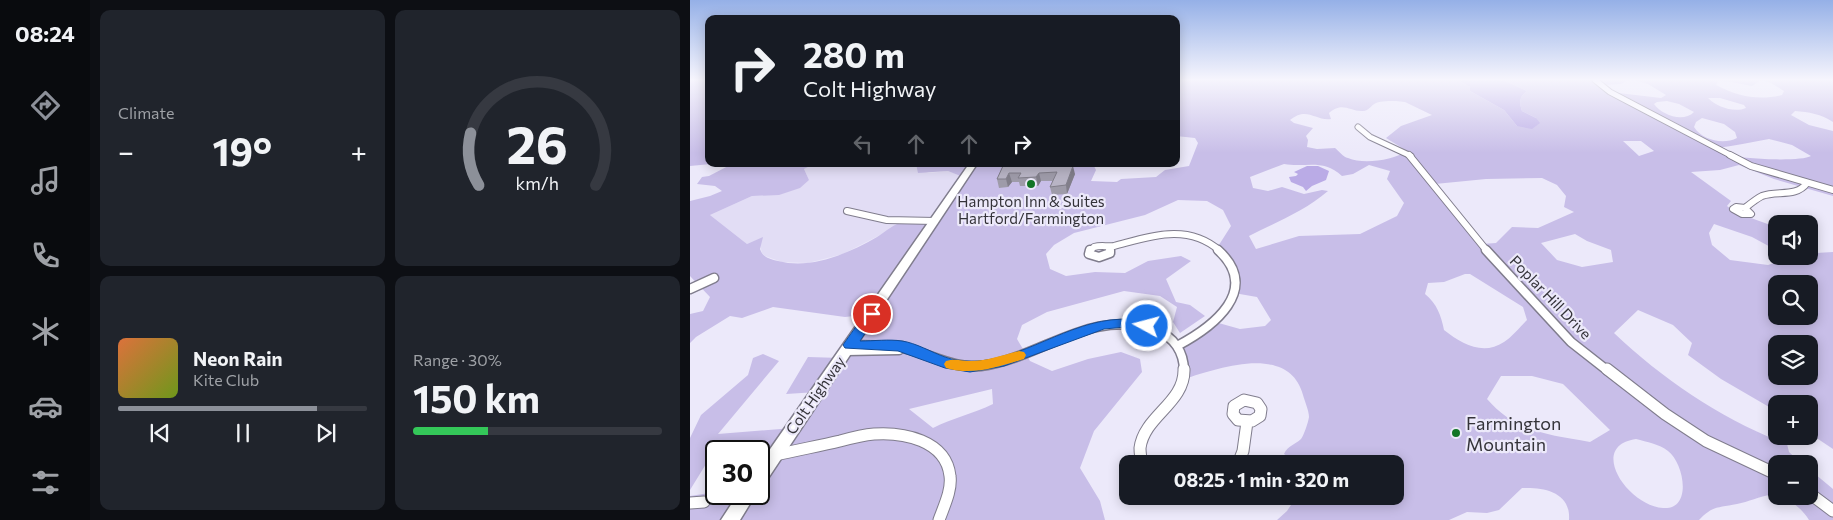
<!DOCTYPE html>
<meta charset="utf-8">
<style>
:root{--surface:#171b24;--page:#20242c;--text:#f1f3f6;--muted:#9ea1a6;--line:#363941;--accent:#8c9099}
body{margin:0;font-family:Commissioner,sans-serif;background:var(--page);color:var(--text);height:100vh;display:flex;flex-direction:column;font-size:19px;white-space:nowrap}
*{box-sizing:border-box;margin:0}
p{font-size:16px;color:var(--muted)}
.icon{flex:none;width:28px;height:28px;fill:none;stroke:currentColor;stroke-width:2;stroke-linecap:round;stroke-linejoin:round}
.map{position:relative;flex:1;overflow:hidden}
.sheet{display:flex;flex-direction:column;gap:10px;padding:10px;background:#0d0f14;width:600px}
.sheet>*{flex:none}
.top-card{position:absolute;left:15px;top:15px;width:475px;height:152px;border-radius:10px;box-shadow:0 2px 12px #0003;background:#171b24;color:var(--text);overflow:hidden}
.buttons{position:absolute;left:1078px;top:215px;display:grid;gap:10px}
.buttons a{display:grid;place-items:center;width:50px;height:50px;border-radius:10px;background:var(--surface);box-shadow:0 2px 12px #0003;font-size:25px}
.speed{position:absolute;left:15px;top:440px;display:flex;gap:10px;font-size:25px;font-weight:700;text-align:center}
.speed>*{display:grid;place-content:center;width:65px;height:65px;border-radius:50%;background:var(--surface);box-shadow:0 2px 12px #0003;line-height:1}
.speed .limit{border:2px solid #111;border-radius:8px;background:#fff;color:#111}
.pin{position:absolute;display:grid;place-items:center;width:42px;height:42px;color:#fff;margin:-21px;border:2px solid #fff;border-radius:50%;box-shadow:0 1px 5px #0007}
.me{position:absolute;width:55px;margin:-28px;rotate:277deg;stroke-linejoin:round;filter:drop-shadow(0 0 4px #0008)}
.turn{display:flex;align-items:center;gap:18px;height:105px;padding:0 15px;font-size:22px}
.turn .icon{width:65px;height:65px;stroke-width:2.5}
.turn b{display:block;font-size:35px;line-height:42px}
.lanes{display:flex;align-items:center;height:48px;padding:0 15px;background:#0003;justify-content:center;gap:25px;direction:ltr}
.lanes .off{opacity:.35}
.big{font-size:38px;font-weight:700;line-height:1.1}
.sheet .widget{flex:1;display:flex;flex-direction:column;justify-content:center;gap:8px;min-width:0;padding:0 18px;border-radius:10px;background:var(--page)}
.sheet .dial{align-items:center;gap:0}
.dial svg{height:130px;overflow:visible;fill:none;stroke:var(--line);stroke-width:7;stroke-linecap:round;text-anchor:middle}
.dial text{fill:var(--text);stroke:none}
.song{display:flex;align-items:center;gap:15px}
.cover{width:60px;height:60px;border-radius:8px;background:linear-gradient(135deg,hsl(20 70% 55%),hsl(80 70% 35%))}
.played{height:5px;border-radius:2px;background:linear-gradient(90deg,var(--accent) 80%,var(--line) 80%)}
.keys{display:flex;justify-content:space-around;direction:ltr}
.heat{display:flex;justify-content:space-between;align-items:center;font-size:28px;direction:ltr}
.charge{height:8px;border-radius:4px;background:linear-gradient(90deg,#34c759 30%,var(--line) 0)}
.sheet .tiles{flex:1;display:grid;gap:10px;grid-template-columns:repeat(2,1fr)}
.trip{position:absolute;left:429px;top:455px;width:285px;height:50px;border-radius:10px;background:var(--surface);box-shadow:0 2px 12px #0003;font-weight:700;line-height:50px;text-align:center}
main{display:flex;flex:1;min-height:0}
.tab-bar{display:flex;flex-direction:column;width:90px;justify-content:space-around;align-items:center;background:#090b0e;color:var(--muted)}
.tab-bar .icon{width:35px;height:35px}
.tab-bar .selected{color:var(--accent)}
.tab-bar b{font-size:22px;color:var(--text)}
.map>svg:first-child{display:block}
</style>
<main>
<nav class="tab-bar">
<b>08:24</b>
<svg class="icon selected" aria-label="directions" viewBox="0 0 24 24"><path d="M12 3l9 9-9 9-9-9zM9 14v-3h6M13 9l2 2-2 2"/></svg>
<svg class="icon" aria-label="music" viewBox="0 0 24 24"><path d="M9 18V5l10-2v13"/><circle cx="6" cy="18" r="3"/><circle cx="16" cy="16" r="3"/></svg>
<svg class="icon" aria-label="phone" viewBox="0 0 24 24"><path d="M5 4h4l2 5-3 2q2 4 5 5l2-3 5 2v4C11 20 4 13 5 4z"/></svg>
<svg class="icon" aria-label="climate" viewBox="0 0 24 24"><path d="M12 3v18M4 7l16 10M4 17L20 7"/></svg>
<svg class="icon" aria-label="car" viewBox="0 0 24 24"><path d="M5 17H2v-5l4-1 3-4h7l3 4 3 1v5h-3M9 17h6M6 11h13"/><circle cx="7" cy="17" r="2"/><circle cx="17" cy="17" r="2"/></svg>
<svg class="icon" aria-label="filters" viewBox="0 0 24 24"><path d="M4 7h16M4 17h16"/><circle cx="9" cy="7" r="2"/><circle cx="15" cy="17" r="2"/></svg>
</nav>
<section class="sheet">
<div class="tiles">
<div class="widget"><p>Climate</p>
<div class="heat"><a>−</a><b class="big">19°</b><a>+</a></div>
</div>
<div class="widget dial"><svg viewBox="0 0 100 80">
<path d="M14 69A42 42 0 1 1 86 69"/>
<path d="M14 69A42 42 0 0 1 9 37" stroke="#8c9099"/>
<text x="50" y="56" font-size="32" font-weight="700">26</text>
<text x="50" y="72" font-size="11">km/h</text>
</svg></div>
<div class="widget">
<div class="song"><i class="cover"></i><div><b>Neon Rain</b><p>Kite Club</p></div></div>
<div class="played"></div>
<div class="keys"><svg class="icon" aria-label="previous" viewBox="0 0 24 24"><path d="M18 5L8 12l10 7zM5 5v14"/></svg><svg class="icon" aria-label="pause" viewBox="0 0 24 24"><path d="M8 5v14M16 5v14"/></svg><svg class="icon" aria-label="next" viewBox="0 0 24 24"><path d="M6 5l10 7-10 7zM19 5v14"/></svg></div>
</div>
<div class="widget"><p>Range · 30%</p><b class="big">150 km</b><div class="charge"></div></div>
</div>
</section>
<div class="map">
<svg width="1143" height="520" viewBox="0 0 1143 520">
<rect width="100%" height="100%" fill="#ece9fa"/>
<path fill="#e2ddf5" d="M124,164H226L227,169L239,173L258,171L274,177L245,221L192,234L153,254L118,263L92,262L75,256L72,253L70,245L72,238L57,244L20,215L62,196H71L119,180L114,169Z"/>
<path fill="#c8bee8" fill-rule="evenodd" d="M0,80H19V164H21L0,166Z
M486,80H768L780,87V91L814,110L827,126L846,118L832,111C829,102 829,97 837,91L813,80H938L931,84L911,85L920,92L971,98L976,95L958,84L944,80H1143V122C1131,114 1119,112 1105,111L1101,115L1119,125L1143,131V196L1084,179L1049,165L1030,170L1001,172L1041,201L1037,206L1047,213L1086,227V250L1062,237L1024,224L1019,233L1022,245L1040,260L1078,265L1096,259L1094,256H1119V249L1126,253L1143,252V449L1119,433V404H1086V411L1031,379L998,355L1002,343L983,325L948,310L924,333C974,380 1032,420 1097,444L1099,452L1112,464H1086V496H1119V469L1143,489V520H1119C1112,508 1096,495 1081,495C1070,496 1058,502 1047,504C1029,508 1023,505 1009,520H879C881,492 854,487 832,488L809,510L797,513L777,512L759,520H587L597,511L607,496H705V464H609L594,454C598,445 605,445 611,439C614,435 618,423 619,417C619,411 615,402 613,395C599,343 529,368 494,379L487,346L525,322L550,329L575,326L581,320L567,297L544,293L545,275L527,248L541,226L533,210L517,201L488,200L455,215L384,233L364,245L356,254L360,269L376,276L405,272L435,273L458,261L491,256L501,261L476,279L486,302L500,305L515,316L490,333L483,322L487,307L470,296L434,291L357,312L332,325L327,339L340,361L362,371L398,359L431,352L450,359L452,372L404,431L390,468L410,501L415,520H0V496L26,492V494H69V478L84,455L69,457V451H26V462L16,464L0,490V438L11,415L58,375L63,358L73,354L89,361L28,434L103,428L127,392L96,394L118,357L151,358L181,314L155,317L83,307L52,318L40,316L6,337L0,343V314L13,311L20,297L0,276V201L20,196L32,191L25,186L7,184L12,177L19,176L42,164H124L114,169L119,180L110,188L89,195L62,196L20,215L57,244L73,237L70,249C73,258 80,259 88,261C122,270 159,253 187,237C195,232 205,223 214,222C224,220 235,221 245,221L273,177L258,171L228,173L226,164H304V166H404L406,170L401,181L427,182L431,179L466,177L475,170L499,166L508,143L505,138L486,136ZM1071,80L1081,83L1094,91L1092,95C1068,101 1047,96 1026,85L1028,81L1041,82L1062,86ZM1018,98H1030L1054,105L1056,108C1044,113 1027,107 1018,98ZM706,101L715,102L742,115L711,126L696,138L717,151C703,160 674,165 658,158C653,157 649,151 645,148L627,149L617,147L618,140L616,136L623,128L604,123L600,120C617,106 625,121 641,119L639,113C653,101 660,112 673,111C679,111 681,105 686,103C691,101 700,101 706,101ZM977,101L989,104L1004,112C993,123 972,115 964,104L967,102ZM1012,118L1034,124L1045,132L1047,138C1033,145 1012,140 1004,127L1006,122ZM1079,139L1102,145L1121,156C1111,162 1052,159 1040,155C1035,154 1030,150 1026,148C1044,146 1061,142 1079,139ZM933,141H951L964,151L949,156ZM594,164C616,168 633,158 652,176L663,174L679,165L700,171L697,179L714,203L707,216L670,234L609,236L566,249L559,236C586,222 615,211 638,191L632,190L614,194L592,187L578,191L563,188L560,177ZM852,178L867,185L876,196L874,207L884,212L848,228L822,227L806,243L792,244L745,184L796,179ZM885,234L897,241L921,250L923,262L892,267L867,260L851,243ZM775,274H780L833,307L837,320C830,327 822,337 814,342C793,356 772,344 754,330C751,315 747,304 735,294L738,283L754,282ZM1086,284H1119V316H1086ZM1086,344H1119V376H1086ZM811,376H842L873,384L920,430L900,442C858,434 827,433 797,399ZM302,389L303,404C283,414 262,418 243,428L219,409ZM946,439C957,442 969,444 978,451C994,463 1003,510 973,508C938,506 897,446 946,439Z"/>
<path fill="#baabe6" d="M768,80H813L837,91C829,97 829,102 832,111L846,118L850,123L842,129L827,126L814,110L780,91V87Z
M617,166H628L639,171L636,180L622,186L616,191L613,187L601,182L599,177L606,176L608,174L604,172Z"/>
<g fill="none" stroke-linecap="round" stroke-linejoin="round">
<defs>
<path id="minor-far3" d="M905,80L920,92L1042,156
M668,127L680,137L721,156"/>
<path id="minor-far2" d="M719,155L797,251
M1040,155L1061,166L1143,190
M1046,207L1055,208L1061,214H1052L1043,209Z
M1055,208C1060,204 1066,199 1072,196C1087,190 1106,198 1117,183
M157,211L197,220L245,221
M420,247V251
M400,251L404,247C411,245 417,247 424,246C459,237 497,222 530,251"/>
<path id="minor-far1" d="M400,250L399,254L409,257L420,253V250
M796,250L881,342L918,371
M0,289L24,278
M160,345L212,346L213,348C239,353 264,369 291,366C352,358 401,307 466,330C484,337 494,352 494,371
M487,346C523,327 572,290 528,250
M156,351L209,350"/>
<path id="minor" d="M917,369L975,414L1016,441L1086,474
M554,400L567,403L571,409L570,416L562,421L548,420L543,414L544,406Z
M86,455C107,450 129,446 150,441C161,438 172,435 184,434C213,432 256,440 260,476C262,490 254,506 249,520
M452,464C451,459 450,453 450,448C454,416 495,403 494,369
M548,464L553,451L557,422
M1119,493L1143,511
M0,503L14,502"/>
<path id="highway" d="M279,164H287L75,483L69,485V465Z
M48,494H66L50,520H31Z"/>
</defs>
<use href="#minor-far3" stroke="#807d8d" stroke-width="7"/>
<use href="#minor-far2" stroke="#807d8d" stroke-width="8"/>
<use href="#minor-far1" stroke="#807d8d" stroke-width="11"/>
<use href="#minor" stroke="#807d8d" stroke-width="13"/>
<use href="#highway" stroke="#807d8d" stroke-width="3"/>
<use href="#minor-far3" stroke="#fff" stroke-width="5"/>
<use href="#minor-far2" stroke="#fff" stroke-width="6"/>
<use href="#minor-far1" stroke="#fff" stroke-width="8"/>
<use href="#minor" stroke="#fff" stroke-width="11"/>
<use href="#highway" fill="#fff" fill-rule="evenodd"/>
</g>
<path fill="#9e9ba9" d="M313,166L385,174L377,194L362,195L360,187L363,181H351L348,186H330L329,182H322L318,187L309,188L307,179Z"/>
<path fill="#817e8a" d="M383,166L385,174L377,194L376,185Z
M319,173L322,182L318,187L316,179Z
M349,173L351,181L348,186L346,177Z"/>
<path fill="#b8b4c5" stroke="#817e8a" d="M313,166H383L376,185L360,187L367,172L349,173L346,177L328,178L331,173H319L316,179H307Z"/>
<linearGradient id="sky" x2="0" y2="1"><stop stop-color="#95b0e7"/><stop offset="0.52" stop-color="#f6f5fd"/><stop offset="1" stop-color="#f6f5fd" stop-opacity="0"/></linearGradient>
<rect width="1143" height="153" fill="url(#sky)"/>
<path fill="#1a73e8" stroke="#114b97" d="M182,309L188,314L170,341C184,341 199,339 212,341C226,343 241,352 255,357C271,363 291,362 308,358C359,345 406,307 461,323L463,326L461,329L457,330L436,327L414,329L314,366L280,372L255,368L208,351L155,348L153,345L155,342L177,311Z"/>
<path fill="#f59e0b" d="M329,351L334,352L336,355L334,359C308,367 283,376 256,368L254,364L256,361C265,358 272,361 281,361C297,361 313,355 329,351Z"/>
<g fill="#127526" stroke="#ece9fa" stroke-width="2">
<circle cx="341" cy="184" r="5"/>
<circle cx="766" cy="433" r="5"/>
</g>
<g text-anchor="middle" dominant-baseline="central" stroke-width="4.5" stroke-linejoin="round" paint-order="stroke">
<g font-size="15" fill="#343339" stroke="#ece9fa">
<text x="341" y="201">Hampton Inn &amp; Suites<tspan x="341" dy="17">Hartford/Farmington</tspan></text>
</g>
<g font-size="15" fill="#343339" stroke="#ece9fa">
<text transform="translate(861 297) rotate(46)">Poplar Hill Drive</text>
<text transform="translate(125 395) rotate(-55)">Colt Highway</text>
</g>
<g font-size="18" fill="#343339" stroke="#ece9fa" text-anchor="start">
<text x="776" y="423">Farmington<tspan x="776" dy="21">Mountain</tspan></text>
</g>
</g>
</svg>
<div class="buttons">
<a><svg class="icon" aria-label="sound" viewBox="0 0 24 24"><path d="M4 9h4l5-4v14l-5-4H4zM17 9q2 3 0 6"/></svg></a>
<a><svg class="icon" aria-label="search" viewBox="0 0 24 24"><circle cx="10" cy="10" r="6"/><path d="M15 15l6 6"/></svg></a>
<a><svg class="icon" aria-label="layers" viewBox="0 0 24 24"><path d="M12 4l9 5-9 5-9-5zM3 14l9 5 9-5"/></svg></a>
<a>+</a>
<a>−</a>
</div>
<div class="speed"><div class="limit">30</div></div>
<div class="pin" style="left:182px;top:314px;background:#d93025"><svg class="icon" aria-label="arrive" viewBox="0 0 24 24"><path d="M6 21V4h12l-3 4 3 4H6"/></svg></div>
<svg class="me" style="left:457px;top:326px" viewBox="-20 -20 40 40"><circle r="17" fill="#1a73e8" stroke="#fff" stroke-width="3"/><path d="M0-11L8 9 0 5-8 9z" fill="#fff"/></svg>
<div class="trip">08:25 · 1 min · 320 m</div>
<div class="top-card">
<div class="turn"><svg class="icon" aria-label="right" viewBox="0 0 24 24"><path d="M7 20v-9h11M14 6l5 5-5 5"/></svg><div><b>280 m</b>Colt Highway</div></div>
<div class="lanes"><svg class="icon off" aria-label="left" viewBox="0 0 24 24"><path d="M17 20v-9H6M10 6l-5 5 5 5"/></svg><svg class="icon off" aria-label="ahead" viewBox="0 0 24 24"><path d="M12 20V5M6 11l6-6 6 6"/></svg><svg class="icon off" aria-label="ahead" viewBox="0 0 24 24"><path d="M12 20V5M6 11l6-6 6 6"/></svg><svg class="icon" aria-label="right" viewBox="0 0 24 24"><path d="M7 20v-9h11M14 6l5 5-5 5"/></svg></div>
</div>
</div>
</main>
